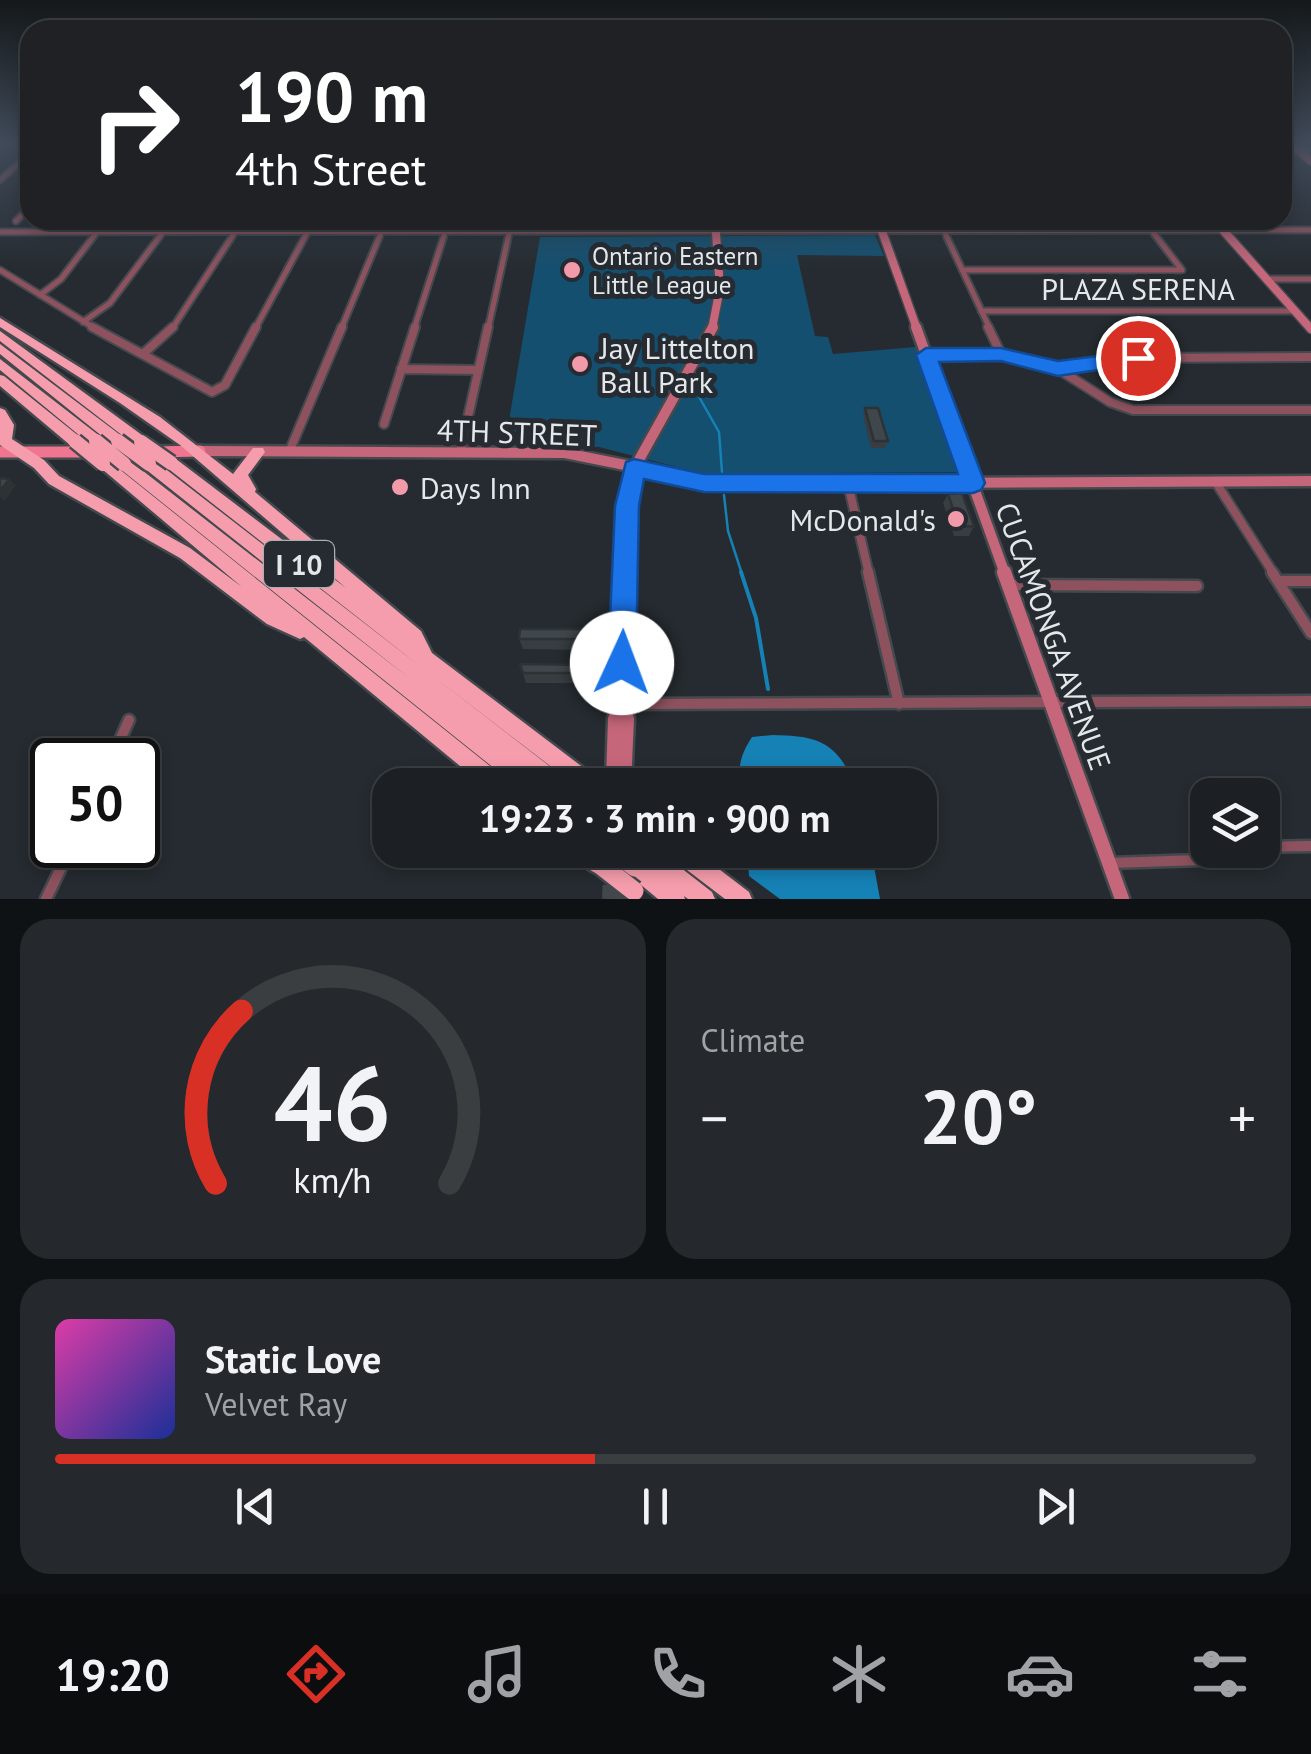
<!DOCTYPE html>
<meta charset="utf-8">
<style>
:root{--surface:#1c2024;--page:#25282c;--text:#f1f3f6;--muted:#a0a3a6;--line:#3a3e41;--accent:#d93025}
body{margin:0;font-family:"PT Sans",sans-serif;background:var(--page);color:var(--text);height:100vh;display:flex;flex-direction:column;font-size:38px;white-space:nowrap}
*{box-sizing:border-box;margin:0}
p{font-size:32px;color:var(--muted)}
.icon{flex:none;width:55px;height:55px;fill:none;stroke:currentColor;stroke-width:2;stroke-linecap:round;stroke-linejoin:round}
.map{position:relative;height:899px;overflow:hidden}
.details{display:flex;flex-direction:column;gap:20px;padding:20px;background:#0f1214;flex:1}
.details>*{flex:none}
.guide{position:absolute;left:20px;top:20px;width:1272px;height:210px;border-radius:30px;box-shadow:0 5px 15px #0003,0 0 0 2px var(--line);background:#202124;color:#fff;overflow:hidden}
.buttons{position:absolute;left:1190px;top:778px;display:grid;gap:20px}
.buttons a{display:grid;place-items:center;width:90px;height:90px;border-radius:20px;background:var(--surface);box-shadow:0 5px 15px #0003,0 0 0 2px var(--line);font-size:50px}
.speed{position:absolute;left:30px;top:738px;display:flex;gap:20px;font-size:50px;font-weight:700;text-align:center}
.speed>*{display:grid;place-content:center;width:130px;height:130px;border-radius:50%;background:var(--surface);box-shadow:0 5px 15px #0003,0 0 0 2px var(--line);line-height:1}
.speed .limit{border:5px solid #111;border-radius:15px;background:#fff;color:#111}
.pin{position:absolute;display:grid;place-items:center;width:85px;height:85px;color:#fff;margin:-42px;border:5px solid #fff;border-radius:50%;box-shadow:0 2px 10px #0007}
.me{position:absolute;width:110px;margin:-55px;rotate:2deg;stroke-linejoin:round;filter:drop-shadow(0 0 8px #0008)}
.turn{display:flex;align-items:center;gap:35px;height:210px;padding:0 50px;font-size:45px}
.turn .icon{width:130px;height:130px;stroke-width:2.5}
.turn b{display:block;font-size:70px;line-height:85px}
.big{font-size:75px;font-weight:700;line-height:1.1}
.details .tile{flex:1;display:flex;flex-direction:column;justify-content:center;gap:15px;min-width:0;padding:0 35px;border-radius:30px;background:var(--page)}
.details .dial{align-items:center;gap:0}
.dial svg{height:260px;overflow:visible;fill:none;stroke:var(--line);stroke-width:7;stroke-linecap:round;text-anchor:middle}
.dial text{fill:var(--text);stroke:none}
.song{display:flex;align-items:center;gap:30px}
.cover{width:120px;height:120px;border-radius:15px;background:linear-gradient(135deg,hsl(320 70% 55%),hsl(230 70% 35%))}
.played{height:10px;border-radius:5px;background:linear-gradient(90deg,var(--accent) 45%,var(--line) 45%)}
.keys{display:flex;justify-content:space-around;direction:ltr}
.heat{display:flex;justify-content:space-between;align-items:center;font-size:55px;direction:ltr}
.details .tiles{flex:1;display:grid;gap:20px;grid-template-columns:1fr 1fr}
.tile:last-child{grid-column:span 2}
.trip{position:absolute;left:372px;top:768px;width:565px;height:100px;border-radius:30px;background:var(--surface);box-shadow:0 5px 15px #0003,0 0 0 2px var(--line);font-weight:700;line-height:100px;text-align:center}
.dock{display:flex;height:160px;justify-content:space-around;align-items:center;background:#0b0d0e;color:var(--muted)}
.dock .icon{width:70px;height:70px}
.dock .current{color:var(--accent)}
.dock b{font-size:45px;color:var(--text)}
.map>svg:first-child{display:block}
</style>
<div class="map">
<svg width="1311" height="899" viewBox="0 0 1311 899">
<rect width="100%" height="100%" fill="#252b30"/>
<path fill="#144f6f" d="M875,235L884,256L797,255L815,336L828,337L833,354L916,347L960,472L704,474L599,447L505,444L540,237Z"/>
<path fill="#1681b5" d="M773,735C818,736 836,741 855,785H740C738,765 741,754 752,737Z
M747,850H871L880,899H780L749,876Z"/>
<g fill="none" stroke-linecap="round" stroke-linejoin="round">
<path stroke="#1681b5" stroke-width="2.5" d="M661,228L665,220
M694,388L719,432L722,472
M724,495L728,531L742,574"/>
<path stroke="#1681b5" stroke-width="4" d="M741,572L756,618L768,689"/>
<path stroke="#42474c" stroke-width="14" stroke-dasharray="14 6" stroke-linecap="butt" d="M609,899L611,850
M620,899L622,855"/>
<defs>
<path id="street-far2" d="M1282,149L1311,151
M0,180L30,153
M16,221L30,207
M944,231L990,329
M0,232L1311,230
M0,270L96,329
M962,270H1182L1152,231
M1266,279H1311
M40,295L61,279L97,232
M981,311H1295
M83,322L110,303L163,232
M172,329L235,232
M255,329L307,233
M341,329L381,233
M414,329L449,220
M488,329L512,220"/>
<path id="street-far1" d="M92,327L212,392L225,385L256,327
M988,327L1001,354
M144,353L173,327
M926,355L1001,354L1058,369L1138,358L1311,357
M401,369L478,370
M1058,369L1110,402L1133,410H1311
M384,424L415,327
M289,452L342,327
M460,453L488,327
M1215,481L1274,574
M848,484L869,574"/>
<path id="street" d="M868,572L899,704
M1272,572L1311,633
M1278,581H1311
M1009,585L1197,586
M621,704L1311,701
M111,760L129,720
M1262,847L1311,846
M1110,863L1200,860L1229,850
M46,899L72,845"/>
<path id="secondary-far2" d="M1291,144L1311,161
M878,220L917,329
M1214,220L1311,329
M712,329L720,288L715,220"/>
<path id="secondary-far1" d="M916,327L1005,574
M200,451L565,453L720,484L1311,481
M625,574L628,492L635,467L713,327"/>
<path id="secondary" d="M1004,572L1122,899
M622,704L627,719L624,784
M613,779L615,719L621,704L625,572"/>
<path id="primary" d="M0,452H136
M154,452L200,451"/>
<path id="highway" d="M0,318L160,417L233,474L253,448H263L265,452L248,475L256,489L255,492L421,631L432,653L597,778L600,785H575L425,670L565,778L568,785H543L538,781L540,785H515L119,468L117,464L119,460H129L409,678L144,468L142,464L144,460H154L421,667L166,467L164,463L166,459H176L346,588L180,445L120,403L0,327Z
M0,331L146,438L148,442L146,446H136L0,341Z
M0,344L123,437L125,441L123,445H113L0,354Z
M0,359L101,437L103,441L101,445H91L0,370Z
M0,375L4,376L80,437L82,441L80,445H70L0,386Z
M0,408L5,410L14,425L12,439L44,460L59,476L190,548L242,587L96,464L98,460H108L505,778L508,785H483L304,637L300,639L267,624L180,558L49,484L34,468L0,445Z
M571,850C588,850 604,847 612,866L609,873L602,876C590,871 576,862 571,850Z
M632,850H658L712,892L715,899H688L684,896L685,899H658L628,874L625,867L628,860L635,857Z
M667,850H694L749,892L752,899H725L670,857Z"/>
</defs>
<use href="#street-far2" stroke="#44494e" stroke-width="9"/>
<use href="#street-far1" stroke="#44494e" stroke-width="12"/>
<use href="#street" stroke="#44494e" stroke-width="15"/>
<use href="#secondary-far2" stroke="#44494e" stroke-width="11"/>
<use href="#secondary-far1" stroke="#44494e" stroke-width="15"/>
<use href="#secondary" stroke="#44494e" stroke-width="19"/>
<use href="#primary" stroke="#44494e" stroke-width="16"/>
<use href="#highway" stroke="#44494e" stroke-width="5"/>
<use href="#street-far2" stroke="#8e525e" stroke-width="5"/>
<use href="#street-far1" stroke="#8e525e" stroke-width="8"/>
<use href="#street" stroke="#8e525e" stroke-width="10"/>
<use href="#secondary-far2" stroke="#c5667a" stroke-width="8"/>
<use href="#secondary-far1" stroke="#c5667a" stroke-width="10"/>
<use href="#secondary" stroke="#c5667a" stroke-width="14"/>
<use href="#primary" stroke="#f07590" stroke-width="11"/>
<use href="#highway" fill="#f59dac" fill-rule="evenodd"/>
<defs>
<path id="highway-bridge-far1" d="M75,441L103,464
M96,441L124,464
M118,441L149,464
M141,442L171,463"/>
<path id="highway-bridge" d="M613,850L635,867
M602,866L634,891"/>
</defs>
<use href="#highway-bridge-far1" stroke="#44494e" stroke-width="19" stroke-linecap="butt"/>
<use href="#highway-bridge" stroke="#44494e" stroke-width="24" stroke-linecap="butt"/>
<use href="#highway-bridge-far1" stroke="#f59dac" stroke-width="14"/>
<use href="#highway-bridge" stroke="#f59dac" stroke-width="19"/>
</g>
<path fill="#373d41" d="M865,408L888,441L885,448H871L863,415Z
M948,494L974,526L969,536H954L943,503Z
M596,629L598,640L596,683H526L520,664L584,665L587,654L586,650L523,649L519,639Z"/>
<path fill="#2d3235" d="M9,479L16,485L5,501L0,497V491Z
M596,629L598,640L596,683L594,673Z"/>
<path fill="#40474c" stroke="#2d3235" stroke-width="2.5" d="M865,408H878L888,441H874Z
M0,478L9,479L0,491Z
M962,493L974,526L959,527L948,494Z
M520,629H596L594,673H523L520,664L584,665L589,645L585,646L586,639H519Z"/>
<linearGradient id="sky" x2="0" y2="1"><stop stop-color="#14181a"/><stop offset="0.53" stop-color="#404a59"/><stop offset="1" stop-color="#404a59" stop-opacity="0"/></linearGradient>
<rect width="1311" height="270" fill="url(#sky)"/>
<path fill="#1a73e8" stroke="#114b97" stroke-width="2.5" d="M926,348H1001L1058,361L1138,351L1148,358L1138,364L1058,376L1001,361L939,362L985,483L981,490L973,493L704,492L644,479L639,506L636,663L632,673L622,677L612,673L608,663L615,506L626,462L634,459L704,474H958L916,355Z"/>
<g fill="#f39aaa" stroke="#252b30" stroke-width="4">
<circle cx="572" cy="270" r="10"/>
<circle cx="580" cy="364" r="10"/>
<circle cx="400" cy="487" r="10"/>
<circle cx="956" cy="519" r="10"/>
</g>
<g text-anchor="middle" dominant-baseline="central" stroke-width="10" stroke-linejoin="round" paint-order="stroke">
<g font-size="25" fill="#e4e8eb" stroke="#252b30" text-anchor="start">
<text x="592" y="256">Ontario Eastern<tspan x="592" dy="29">Little League</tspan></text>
</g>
<rect fill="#252b30" stroke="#abafb3" stroke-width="2.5" x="264" y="541" width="70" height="46" rx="8"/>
<g font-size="28" font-weight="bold" fill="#e4e8eb">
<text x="299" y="564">I 10</text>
</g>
<g font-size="30" fill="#e4e8eb" stroke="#252b30">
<text x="1138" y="288">PLAZA SERENA</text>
<text transform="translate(517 432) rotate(2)">4TH STREET</text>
<text transform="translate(1054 636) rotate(70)">CUCAMONGA AVENUE</text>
</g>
<g font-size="30" fill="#e4e8eb" stroke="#252b30" text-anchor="start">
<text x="600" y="347">Jay Littelton<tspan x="600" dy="34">Ball Park</tspan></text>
<text x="420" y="487">Days Inn</text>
<text x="936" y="519" text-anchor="end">McDonald's</text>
</g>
</g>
</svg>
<div class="buttons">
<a><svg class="icon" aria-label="layers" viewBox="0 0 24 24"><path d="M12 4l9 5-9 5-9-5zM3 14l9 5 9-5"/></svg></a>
</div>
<div class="speed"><div class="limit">50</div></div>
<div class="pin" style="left:1138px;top:358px;background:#d93025"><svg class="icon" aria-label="arrive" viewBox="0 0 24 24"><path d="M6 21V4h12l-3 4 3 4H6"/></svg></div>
<svg class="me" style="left:622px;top:663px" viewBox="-20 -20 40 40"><circle r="19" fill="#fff"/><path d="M0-13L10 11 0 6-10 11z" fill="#1a73e8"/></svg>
<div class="trip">19:23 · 3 min · 900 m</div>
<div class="guide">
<div class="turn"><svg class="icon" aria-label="right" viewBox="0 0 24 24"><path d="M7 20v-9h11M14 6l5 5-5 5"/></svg><div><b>190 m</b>4th Street</div></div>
</div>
</div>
<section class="details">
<div class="tiles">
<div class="tile dial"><svg viewBox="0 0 100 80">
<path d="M14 69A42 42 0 1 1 86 69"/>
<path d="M14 69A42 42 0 0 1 22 16" stroke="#d93025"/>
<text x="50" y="56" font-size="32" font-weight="700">46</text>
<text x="50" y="72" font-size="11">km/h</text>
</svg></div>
<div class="tile"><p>Climate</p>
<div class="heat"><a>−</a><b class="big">20°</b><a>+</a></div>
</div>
<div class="tile">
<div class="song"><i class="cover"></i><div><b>Static Love</b><p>Velvet Ray</p></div></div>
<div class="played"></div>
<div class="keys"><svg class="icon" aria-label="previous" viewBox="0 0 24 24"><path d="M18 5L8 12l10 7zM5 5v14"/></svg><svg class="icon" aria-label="pause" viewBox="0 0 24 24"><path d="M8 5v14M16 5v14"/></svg><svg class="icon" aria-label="next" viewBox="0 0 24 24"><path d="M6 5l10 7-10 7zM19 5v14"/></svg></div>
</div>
</div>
</section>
<nav class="dock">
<b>19:20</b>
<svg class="icon current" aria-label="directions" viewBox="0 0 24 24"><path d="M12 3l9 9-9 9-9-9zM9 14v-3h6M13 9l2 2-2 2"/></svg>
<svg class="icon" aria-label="music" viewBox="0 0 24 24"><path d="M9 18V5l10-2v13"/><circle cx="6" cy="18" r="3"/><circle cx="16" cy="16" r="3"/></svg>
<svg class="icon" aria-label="phone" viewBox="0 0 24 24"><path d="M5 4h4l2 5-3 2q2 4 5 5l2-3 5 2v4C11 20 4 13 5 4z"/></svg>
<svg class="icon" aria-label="climate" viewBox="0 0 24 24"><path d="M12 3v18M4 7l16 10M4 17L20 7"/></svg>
<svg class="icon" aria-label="car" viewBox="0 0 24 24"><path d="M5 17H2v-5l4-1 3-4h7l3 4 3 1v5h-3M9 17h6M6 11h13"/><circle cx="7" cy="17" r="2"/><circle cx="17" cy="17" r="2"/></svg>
<svg class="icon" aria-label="filters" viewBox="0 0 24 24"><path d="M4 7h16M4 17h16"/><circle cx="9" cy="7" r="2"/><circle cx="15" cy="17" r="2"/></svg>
</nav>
